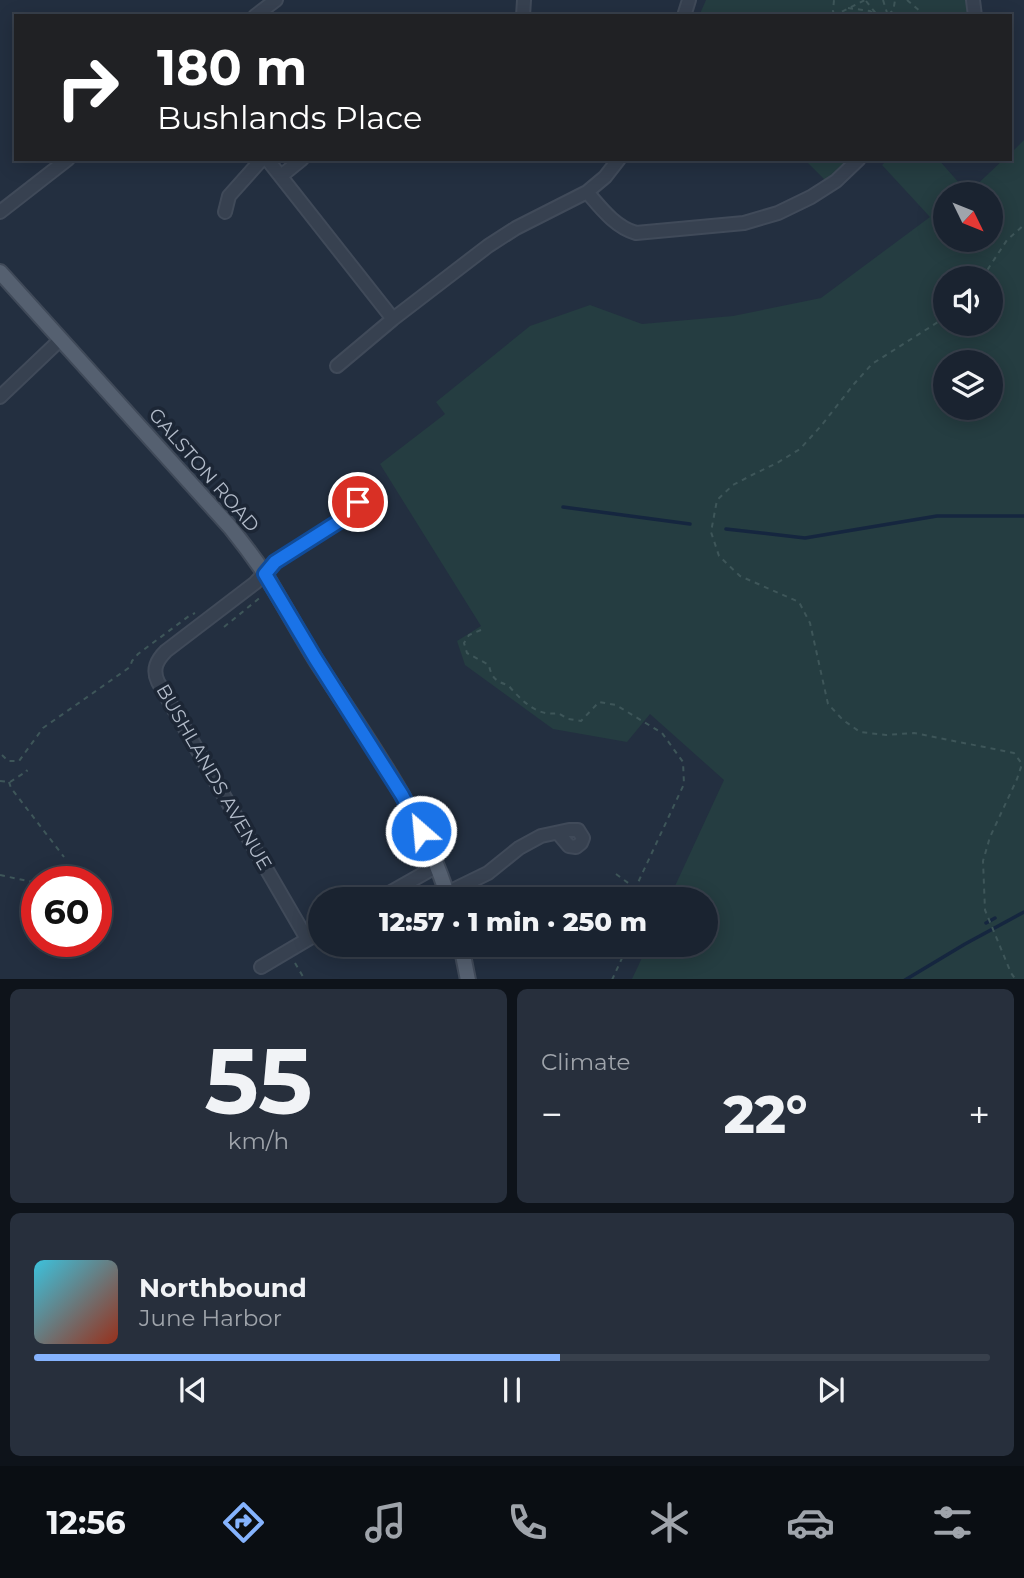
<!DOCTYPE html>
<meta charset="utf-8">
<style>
:root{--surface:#1a2330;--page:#272f3c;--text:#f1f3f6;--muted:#9fa4ab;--line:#38404c;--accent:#85b3fe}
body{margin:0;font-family:Montserrat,sans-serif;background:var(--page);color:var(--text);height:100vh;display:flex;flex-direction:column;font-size:26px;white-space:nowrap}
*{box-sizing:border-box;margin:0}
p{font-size:23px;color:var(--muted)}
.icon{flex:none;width:38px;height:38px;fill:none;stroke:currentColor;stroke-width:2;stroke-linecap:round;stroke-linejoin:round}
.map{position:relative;height:979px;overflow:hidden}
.panel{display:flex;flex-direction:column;gap:10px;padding:10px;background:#0e131a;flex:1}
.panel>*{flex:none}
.hud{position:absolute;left:14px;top:14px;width:998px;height:147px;border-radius:0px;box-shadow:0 4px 18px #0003,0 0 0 2px var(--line);background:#202124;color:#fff;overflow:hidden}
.needle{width:46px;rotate:133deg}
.fabs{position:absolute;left:933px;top:182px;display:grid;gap:14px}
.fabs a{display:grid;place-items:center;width:70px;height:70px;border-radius:50%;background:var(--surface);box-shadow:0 4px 18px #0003,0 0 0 2px var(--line);font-size:35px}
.speed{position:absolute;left:21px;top:866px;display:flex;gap:14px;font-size:35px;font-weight:700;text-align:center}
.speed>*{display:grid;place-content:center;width:91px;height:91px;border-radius:50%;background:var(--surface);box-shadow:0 4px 18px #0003,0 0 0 2px var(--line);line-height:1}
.speed .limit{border:10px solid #d22;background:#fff;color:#111}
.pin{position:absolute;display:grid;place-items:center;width:60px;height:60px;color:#fff;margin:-30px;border:4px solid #fff;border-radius:50%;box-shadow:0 2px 7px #0007}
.me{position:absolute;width:77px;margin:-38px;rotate:333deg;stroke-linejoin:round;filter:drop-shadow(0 0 5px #0008)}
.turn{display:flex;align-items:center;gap:24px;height:147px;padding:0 28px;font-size:32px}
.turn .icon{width:91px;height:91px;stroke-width:2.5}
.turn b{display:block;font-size:49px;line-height:60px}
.big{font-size:52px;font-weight:800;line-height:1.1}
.panel .widget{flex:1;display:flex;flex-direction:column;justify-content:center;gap:10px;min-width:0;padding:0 24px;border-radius:10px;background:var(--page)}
.panel .dial{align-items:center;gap:0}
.dial b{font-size:91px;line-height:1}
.song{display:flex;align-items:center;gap:21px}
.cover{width:84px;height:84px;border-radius:10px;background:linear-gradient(135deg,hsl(190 70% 55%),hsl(10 70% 35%))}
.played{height:7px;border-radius:4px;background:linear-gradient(90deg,var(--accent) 55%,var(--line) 55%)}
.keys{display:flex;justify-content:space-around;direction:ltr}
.heat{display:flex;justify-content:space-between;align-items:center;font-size:38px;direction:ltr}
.panel .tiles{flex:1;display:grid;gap:10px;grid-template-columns:1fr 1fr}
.widget:last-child{grid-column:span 2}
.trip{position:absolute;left:308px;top:887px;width:410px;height:70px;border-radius:35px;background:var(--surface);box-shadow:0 4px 18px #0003,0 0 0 2px var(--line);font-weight:800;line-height:70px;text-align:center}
.tabs{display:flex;height:112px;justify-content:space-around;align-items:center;background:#0a0e13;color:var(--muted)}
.tabs .icon{width:49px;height:49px}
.tabs .current{color:var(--accent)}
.tabs b{font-size:32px;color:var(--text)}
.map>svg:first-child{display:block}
</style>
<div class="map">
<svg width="1024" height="980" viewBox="0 0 1024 980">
<rect width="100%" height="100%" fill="#232f40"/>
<path fill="#253d41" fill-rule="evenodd" d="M706,0H965L968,6V16H699Z
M1024,140V979H632L648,945H705V900L669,899L724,780L650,714L627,742L553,729L465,665L457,641L481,626L380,464L445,414L436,402L530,326L590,305L642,324L733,316L821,298L930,217L882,165L888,159H938L968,193L1004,159H1010V154ZM990,194V240H945V194ZM990,278V324H945V278ZM990,362V408H945V362Z
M804,159H850L827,182Z"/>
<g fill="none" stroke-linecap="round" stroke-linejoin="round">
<path stroke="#15263f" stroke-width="3.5" d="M563,507L690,524
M726,529L805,538L937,516H1024
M986,923L995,918
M905,980L965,944L1024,912"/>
<defs>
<path id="minor" d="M973,0L975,16
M255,16L276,0
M523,16L524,0
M684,16L689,0
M267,159L393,319
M281,176L302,159
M587,192C601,208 615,227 636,233L744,223L778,213L811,197L836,181L859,159
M0,212L68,159
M225,212L229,196L262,159
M337,366L393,319L488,246L516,228L587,192L605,177L619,159
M0,397L61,339
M447,893L488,873L519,848L541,836L569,830H578L583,838L581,843L576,847L569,846L558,833
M377,900L437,866
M307,939L158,682C152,669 157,660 166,651L255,583L275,562L338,522L358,502
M261,967L320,932"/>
<path id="major" d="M0,272L230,527C242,542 254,558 265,574C283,603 299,633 317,662C366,738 422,812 449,900
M461,945L468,980"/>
</defs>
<use href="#minor" stroke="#404a59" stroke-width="16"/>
<use href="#major" stroke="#404a59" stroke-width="18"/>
<path stroke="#3e5659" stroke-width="2" stroke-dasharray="5 5" stroke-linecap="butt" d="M883,0L888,16
M907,0L921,12V16
M866,1L878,16
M848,8L870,11L877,16
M888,14C894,12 894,6 895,0
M834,15L833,11L834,0
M833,16L865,0
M982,278L1007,240L1024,225
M945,316L938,322L872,364L854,384L821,426L800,449L777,463L752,475L733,485L717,500L711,532L719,556L740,576L799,602L810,623L828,704L843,720L860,732L886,735L914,733L1014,753L1022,764L1017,779L990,837L983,861L985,910L1011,973L1016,980
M366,510L370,513L383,496
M224,627L262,596
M481,630L469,635L464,643L467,653L489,665C491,677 496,682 508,685C521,700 537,717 558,713L568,719L581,721L599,702L616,705L662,733L683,762L684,784L635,889L636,900
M2,755L8,761H19L43,728L130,667L132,661L138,654L189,616L195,613
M0,781L10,782L27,771L26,770
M9,782L11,788L64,857
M616,874L635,888
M0,875L37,883
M48,882L63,871
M30,896L37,891
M295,963L305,980
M612,980L628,945"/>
<use href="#minor" stroke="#374150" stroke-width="12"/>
<use href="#major" stroke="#556070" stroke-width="14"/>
</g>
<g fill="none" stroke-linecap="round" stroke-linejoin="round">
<defs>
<path id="route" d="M358,502L338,522L275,562L265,574L315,658L402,795L421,831"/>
</defs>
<use href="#route" stroke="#114b97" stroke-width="18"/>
<use href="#route" stroke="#1a73e8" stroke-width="12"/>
</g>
<g text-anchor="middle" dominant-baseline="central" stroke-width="7" stroke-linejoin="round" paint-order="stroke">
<g font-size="19" fill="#b3bcca" stroke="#1c2635">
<text transform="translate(204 470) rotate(49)">GALSTON ROAD</text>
<text transform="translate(214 777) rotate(60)">BUSHLANDS AVENUE</text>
</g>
</g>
</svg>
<div class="fabs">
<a><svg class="needle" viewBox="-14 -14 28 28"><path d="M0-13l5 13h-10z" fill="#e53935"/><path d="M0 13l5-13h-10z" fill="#9fa4ab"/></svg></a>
<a><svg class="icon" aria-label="sound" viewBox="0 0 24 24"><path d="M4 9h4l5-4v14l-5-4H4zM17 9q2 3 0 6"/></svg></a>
<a><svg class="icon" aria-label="layers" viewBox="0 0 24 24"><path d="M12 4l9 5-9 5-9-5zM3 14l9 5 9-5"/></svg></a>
</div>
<div class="speed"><div class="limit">60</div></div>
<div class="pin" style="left:358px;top:502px;background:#d93025"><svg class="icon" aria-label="arrive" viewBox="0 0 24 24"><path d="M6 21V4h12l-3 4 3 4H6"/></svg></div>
<svg class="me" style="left:421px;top:831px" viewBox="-20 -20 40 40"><circle r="17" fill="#1a73e8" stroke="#fff" stroke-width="3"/><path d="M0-11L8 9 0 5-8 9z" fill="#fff"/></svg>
<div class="trip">12:57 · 1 min · 250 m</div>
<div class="hud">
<div class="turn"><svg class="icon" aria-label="right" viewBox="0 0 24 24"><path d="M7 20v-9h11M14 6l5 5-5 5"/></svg><div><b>180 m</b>Bushlands Place</div></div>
</div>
</div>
<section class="panel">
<div class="tiles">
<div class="widget dial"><b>55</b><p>km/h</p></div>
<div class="widget"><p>Climate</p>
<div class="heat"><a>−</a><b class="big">22°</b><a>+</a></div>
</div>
<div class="widget">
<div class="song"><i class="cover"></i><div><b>Northbound</b><p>June Harbor</p></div></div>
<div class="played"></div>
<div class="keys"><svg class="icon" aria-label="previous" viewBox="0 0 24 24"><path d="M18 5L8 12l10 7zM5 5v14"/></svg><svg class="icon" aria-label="pause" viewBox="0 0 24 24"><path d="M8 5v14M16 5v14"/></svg><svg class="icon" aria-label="next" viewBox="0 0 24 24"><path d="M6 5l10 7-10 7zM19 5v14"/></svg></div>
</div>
</div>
</section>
<nav class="tabs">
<b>12:56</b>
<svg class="icon current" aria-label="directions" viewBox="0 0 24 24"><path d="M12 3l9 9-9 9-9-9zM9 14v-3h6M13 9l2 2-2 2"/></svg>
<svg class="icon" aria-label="music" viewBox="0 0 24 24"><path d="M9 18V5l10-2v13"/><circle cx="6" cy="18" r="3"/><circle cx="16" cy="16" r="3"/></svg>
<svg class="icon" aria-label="phone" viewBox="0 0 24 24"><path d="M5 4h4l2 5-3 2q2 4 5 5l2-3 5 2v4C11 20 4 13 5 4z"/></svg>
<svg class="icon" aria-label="climate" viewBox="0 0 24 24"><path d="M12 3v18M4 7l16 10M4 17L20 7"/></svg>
<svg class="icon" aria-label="car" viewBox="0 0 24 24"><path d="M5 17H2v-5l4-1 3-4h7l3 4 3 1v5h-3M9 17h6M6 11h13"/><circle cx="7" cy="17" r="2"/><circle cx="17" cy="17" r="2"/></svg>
<svg class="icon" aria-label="filters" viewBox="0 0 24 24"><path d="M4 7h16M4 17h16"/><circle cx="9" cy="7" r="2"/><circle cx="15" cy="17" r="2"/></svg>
</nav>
